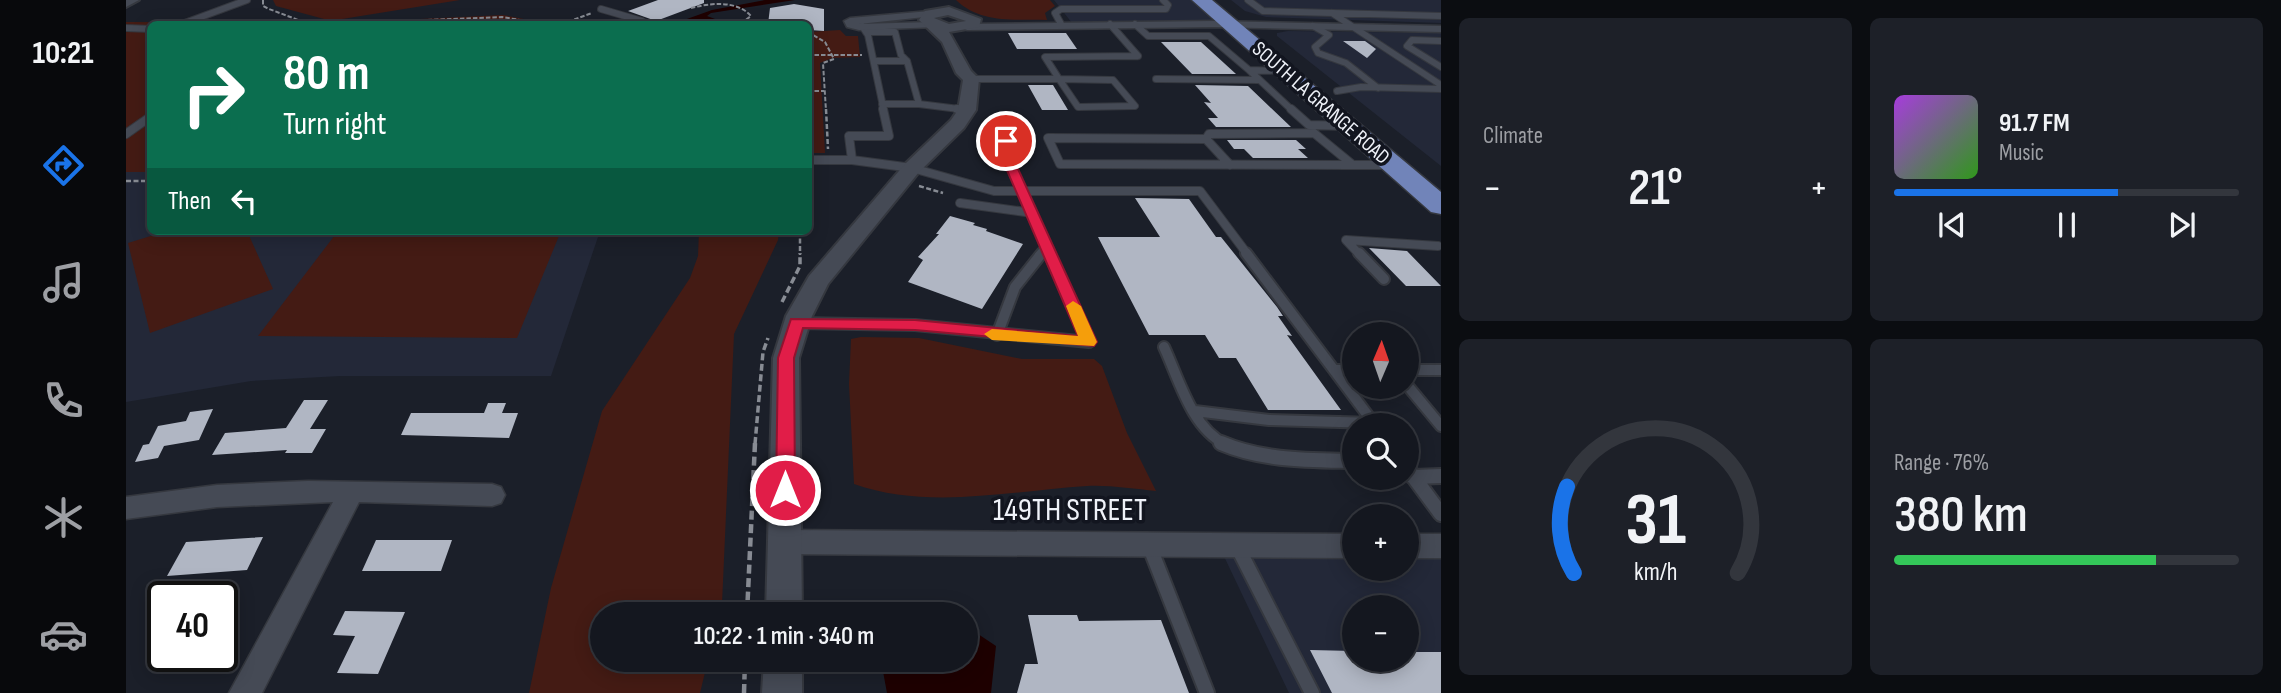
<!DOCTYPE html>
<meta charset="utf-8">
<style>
:root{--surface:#14171f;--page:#1d2028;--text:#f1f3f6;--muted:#9d9fa4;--line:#33363d;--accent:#1a73e8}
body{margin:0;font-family:"Sofia Sans Condensed",sans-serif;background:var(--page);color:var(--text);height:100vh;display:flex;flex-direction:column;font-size:26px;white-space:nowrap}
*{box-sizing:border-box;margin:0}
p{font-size:23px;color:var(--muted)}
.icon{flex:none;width:38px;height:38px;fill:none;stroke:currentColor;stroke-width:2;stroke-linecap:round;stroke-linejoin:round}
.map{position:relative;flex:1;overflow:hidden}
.details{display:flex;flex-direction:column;gap:18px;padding:18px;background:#0b0d11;width:840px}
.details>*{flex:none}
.guide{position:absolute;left:21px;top:21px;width:665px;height:214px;border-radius:10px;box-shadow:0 4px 18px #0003,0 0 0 2px var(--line);background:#0b6e4f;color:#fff;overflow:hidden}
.needle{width:46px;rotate:2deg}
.controls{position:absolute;left:1216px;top:322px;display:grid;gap:14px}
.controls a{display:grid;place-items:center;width:77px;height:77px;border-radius:50%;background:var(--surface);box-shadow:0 4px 18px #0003,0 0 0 2px var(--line);font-size:35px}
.speed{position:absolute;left:21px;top:581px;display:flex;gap:14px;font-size:35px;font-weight:700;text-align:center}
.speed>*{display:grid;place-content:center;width:91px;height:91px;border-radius:50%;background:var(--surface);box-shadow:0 4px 18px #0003,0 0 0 2px var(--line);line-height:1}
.speed .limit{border:4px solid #111;border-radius:10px;background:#fff;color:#111}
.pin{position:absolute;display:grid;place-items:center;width:60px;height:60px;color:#fff;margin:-30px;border:4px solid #fff;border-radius:50%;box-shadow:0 2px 7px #0007}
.me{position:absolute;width:77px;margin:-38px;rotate:0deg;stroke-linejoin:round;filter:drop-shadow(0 0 5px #0008)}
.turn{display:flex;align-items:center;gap:24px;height:147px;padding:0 21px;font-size:32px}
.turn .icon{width:91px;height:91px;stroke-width:2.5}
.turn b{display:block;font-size:49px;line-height:60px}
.then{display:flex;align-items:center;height:66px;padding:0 21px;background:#0003;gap:14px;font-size:26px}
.big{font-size:52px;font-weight:600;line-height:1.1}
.details .tile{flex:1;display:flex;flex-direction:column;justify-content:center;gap:10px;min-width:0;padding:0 24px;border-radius:10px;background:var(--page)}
.details .dial{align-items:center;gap:0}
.dial svg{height:182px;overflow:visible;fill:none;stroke:var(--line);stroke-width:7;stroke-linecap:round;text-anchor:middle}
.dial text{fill:var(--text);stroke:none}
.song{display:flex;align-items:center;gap:21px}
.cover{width:84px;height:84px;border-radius:10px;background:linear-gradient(135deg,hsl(280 70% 55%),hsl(110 70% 35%))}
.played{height:7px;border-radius:4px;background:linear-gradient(90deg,var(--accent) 65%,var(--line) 65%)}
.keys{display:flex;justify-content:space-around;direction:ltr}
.heat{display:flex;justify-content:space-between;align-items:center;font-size:38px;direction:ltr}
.charge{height:10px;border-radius:5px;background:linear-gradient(90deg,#34c759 76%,var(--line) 0)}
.details .tiles{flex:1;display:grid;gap:18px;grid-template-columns:repeat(2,1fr)}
.trip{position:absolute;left:464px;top:602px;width:388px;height:70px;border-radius:35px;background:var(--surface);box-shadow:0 4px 18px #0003,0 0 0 2px var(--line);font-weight:600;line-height:70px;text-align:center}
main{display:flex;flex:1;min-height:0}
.dock{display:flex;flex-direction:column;width:126px;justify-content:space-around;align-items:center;background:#08090c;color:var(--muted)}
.dock .icon{width:49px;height:49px}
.dock .on{color:var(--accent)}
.dock b{font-size:32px;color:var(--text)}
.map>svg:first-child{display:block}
</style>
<main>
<nav class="dock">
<b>10:21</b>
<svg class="icon on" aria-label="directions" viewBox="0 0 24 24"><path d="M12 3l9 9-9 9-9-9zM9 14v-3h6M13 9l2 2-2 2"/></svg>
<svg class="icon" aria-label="music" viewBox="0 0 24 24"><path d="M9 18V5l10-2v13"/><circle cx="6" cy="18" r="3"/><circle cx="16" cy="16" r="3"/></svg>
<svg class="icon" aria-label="phone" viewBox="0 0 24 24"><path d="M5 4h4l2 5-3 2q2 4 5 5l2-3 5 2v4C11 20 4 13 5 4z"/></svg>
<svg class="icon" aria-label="climate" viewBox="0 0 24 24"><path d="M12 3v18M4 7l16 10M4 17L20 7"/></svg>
<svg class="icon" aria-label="car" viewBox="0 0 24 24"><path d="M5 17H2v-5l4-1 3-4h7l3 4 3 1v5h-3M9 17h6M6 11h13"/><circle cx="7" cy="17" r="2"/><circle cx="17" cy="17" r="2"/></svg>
</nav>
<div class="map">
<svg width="1315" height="693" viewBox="0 0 1315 693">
<rect width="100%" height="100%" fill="#1b1f29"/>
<path fill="#232838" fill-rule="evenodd" d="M928,0H1069L1096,23H946Z
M1105,0H1315V23L1140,17L1119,11Z
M1162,31L1315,33V166L1151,36V33Z
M0,172H24V231H474L425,376H214L125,381L0,402Z
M1095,550L1228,551V569H1281V551H1315V693H1163ZM1228,607H1281V660H1228Z"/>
<path fill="#441b14" d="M147,0H334L210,20L198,19L150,6Z
M830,0H924L929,6L919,13L921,20C888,19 855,24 830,0Z
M377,15L424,24H24V172H0V22L211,23Z
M714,30L720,36H732L734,57L706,58L694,63L699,153H683V32Z
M41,231H121L147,289L24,333L2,243Z
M212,231H435L391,338L132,336Z
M573,231H653L652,240L608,334L596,604L593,614H476V660H582L574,693H403L425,588L476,411L564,278L572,256Z
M735,337L793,338L896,359H968L976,366L1001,433L1030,491C1008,489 984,485 961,486C885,491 801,510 728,484L723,384L725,339Z"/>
<path fill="#1e0000" d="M639,0H669L585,13L581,16L589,19L587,24H547L586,10Z
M840,626L870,646L865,693H761L756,666L758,660H840Z"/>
<path fill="#b0b6c3" d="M532,0H578V3L530,21L502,11Z
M668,4L698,9V31L683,30V24H642L644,8Z
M882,33H940L951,49H891Z
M1217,41H1239L1250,49L1241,58Z
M1035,42H1075L1110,74H1066Z
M902,85H927L942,110H916Z
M1069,85L1122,86L1165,127H1090L1082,118H1092L1078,102L1085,103Z
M1101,140H1170L1180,149H1172L1182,158H1127L1118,149H1108Z
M1009,198L1063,199L1090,237H1095L1151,307L1157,316H1152L1166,336L1161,335L1215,410H1142L1110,358H1093L1079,335H1023L972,237H1034Z
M824,216L849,223L847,225L861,229L860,231L897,244L856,309L782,282L797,260L792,257L813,234H810Z
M1243,248L1281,251L1315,286H1280Z
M178,400H202L184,429H200L186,453H159L161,450L86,455L99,433L160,428Z
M362,403H380L376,413H392L383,438L275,435L285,413H358Z
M87,409L73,440L38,446L32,458L9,462L17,445L23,444L32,426L60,421L64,412Z
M137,537L121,570L41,576L60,542Z
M250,540H326L315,571H236Z
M219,611L279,612L252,674L211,673L229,636L207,635Z
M902,615H951L953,621L1035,620L1063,693H891L899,664H912Z
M1184,650L1228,651V660H1281V652H1315V693H1206Z
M35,656H72L63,671L26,670Z"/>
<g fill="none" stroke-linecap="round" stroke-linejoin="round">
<defs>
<path id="service-far3" d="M1122,0L1137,11L1315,16
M475,9L516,21
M1206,13L1315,85
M56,24L121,0
M935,24L929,13L935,9H1040L1042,5L1037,0
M984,24L1012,56
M1009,24L1022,36H1083L1123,70L1158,71
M736,26L742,35L758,111
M1187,26L1203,35L1189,47L1192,53L1220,63L1252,88
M0,28L24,29
M740,32H769L775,55L781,61H748
M1315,41L1286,40L1281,46L1315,67
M1123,70L1167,111
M845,79H933L919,57L1012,56
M933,79L987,80L1009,106L952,107Z
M1030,79L1133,80
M1211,91L1235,87L1315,89
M756,104H793L781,61
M793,104L841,110"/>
<path id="service-far2" d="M831,109L841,110
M1165,109L1183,125L1221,126
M1188,133L1227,165L934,164L922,138L1080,139L1083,134Z
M0,134L24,117
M894,139L880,141L876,147L924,255
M1080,139L1104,165
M682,160H726L786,168L868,191H1074L1122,255
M726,160L723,136H763L757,109
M1227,165H1264
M834,203L907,213
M913,255L922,249
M1234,255L1220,240L1312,246"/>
<path id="service-far1" d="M1120,253L1208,370H1228
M1233,253L1258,279
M671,323L789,325L963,342L923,253
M871,335L889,287L916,253
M1038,347C1053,379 1065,427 1099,444
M1208,370L1249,425
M1281,370H1315
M1281,385L1315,426
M1069,411L1143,420L1248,423"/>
<path id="service" d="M1095,443C1137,461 1183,460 1228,461
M1281,468L1315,514
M1287,477L1315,476
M1023,545L1081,693
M1111,546L1186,693"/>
<path id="minor" d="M804,11L809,14L808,16L733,24L807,22L813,25L811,27L733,30L721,27L718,21L724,18Z
M1088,21L1315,26V32L1088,27L841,30L835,27L841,24Z
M182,481L366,484L375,487L379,495L375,503L366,506L233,502L136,693H103L207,502L91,507L0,519V497L91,485Z
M659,530L1228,534V558L659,554L649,550L646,542L649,534Z
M1281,534H1315V558H1281Z"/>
<path id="tertiary" d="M0,0H13L0,7Z
M823,7L855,19L853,27L823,32L845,71L853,79L850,110L838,128L793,172L702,284L686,316L673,358L676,614H640L647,358L660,316L683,276L779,164L825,120L832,110L837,80L830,73L816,42L793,20L799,11ZM822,15L840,21L823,24L808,18Z
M638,660H676V693H636Z"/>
<path id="trunk" d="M1066,0H1086L1315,192V214L1305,212Z"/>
</defs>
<use href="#service-far3" stroke="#35383f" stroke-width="8"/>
<use href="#service-far2" stroke="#35383f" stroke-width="10"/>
<use href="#service-far1" stroke="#35383f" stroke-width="14"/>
<use href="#service" stroke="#35383f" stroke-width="18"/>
<use href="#minor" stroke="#35383f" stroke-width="3"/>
<use href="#tertiary" stroke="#35383f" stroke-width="4"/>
<use href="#trunk" stroke="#35383f" stroke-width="3"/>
<path stroke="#888c94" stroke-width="2" stroke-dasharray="4.5 2" stroke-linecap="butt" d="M137,0V6L143,9L183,24
M565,8C584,3 611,0 625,16L614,24
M204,24L376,17L418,24
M436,24L466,13
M682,32L699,42L708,59L697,63L700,111
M682,55H736
M682,91H698"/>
<path stroke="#888c94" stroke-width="2.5" stroke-dasharray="5 2.5" stroke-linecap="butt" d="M700,109L702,149
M0,181H24
M793,186L817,193
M674,231V255"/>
<path stroke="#888c94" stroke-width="3.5" stroke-dasharray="7 3.5" stroke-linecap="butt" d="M656,302L674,266V253
M629,444L637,352L642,338"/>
<path stroke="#888c94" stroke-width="4.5" stroke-dasharray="9 4.5" stroke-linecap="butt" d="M621,614L629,443
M618,693L619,660"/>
<use href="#service-far3" stroke="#454a55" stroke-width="6"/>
<use href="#service-far2" stroke="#454a55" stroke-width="8"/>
<use href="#service-far1" stroke="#454a55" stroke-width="10"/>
<use href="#service" stroke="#454a55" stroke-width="14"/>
<use href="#minor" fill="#454a55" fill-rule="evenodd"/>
<use href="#tertiary" fill="#454a55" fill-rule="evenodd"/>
<use href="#trunk" fill="#7184b9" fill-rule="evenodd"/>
</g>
<path fill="#e11d48" stroke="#92132f" stroke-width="2" d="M880,138L885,141L882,147L971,342L968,346L789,330L677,328L668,358L669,490L666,495H652L650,490L652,358L665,319L789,320L952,336L871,147Z"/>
<path fill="#f59e0b" d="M947,301L955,306L971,342L968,346L866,340L858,334L866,329L952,336L940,306Z"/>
<g text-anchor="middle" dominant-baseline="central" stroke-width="7" stroke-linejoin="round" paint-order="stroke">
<g font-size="21" fill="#eff2f9" stroke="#12151f">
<text transform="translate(1195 103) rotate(41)">SOUTH LA GRANGE ROAD</text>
</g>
<g font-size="32" fill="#eff2f9" stroke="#12151f">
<text x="944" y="510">149TH STREET</text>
</g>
</g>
</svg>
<div class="controls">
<a><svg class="needle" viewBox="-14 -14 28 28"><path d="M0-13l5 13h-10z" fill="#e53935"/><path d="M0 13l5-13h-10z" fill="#9d9fa4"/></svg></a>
<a><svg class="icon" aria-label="search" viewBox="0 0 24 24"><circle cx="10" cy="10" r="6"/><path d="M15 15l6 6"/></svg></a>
<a>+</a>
<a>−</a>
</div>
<div class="speed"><div class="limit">40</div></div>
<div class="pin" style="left:880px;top:141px;background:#d93025"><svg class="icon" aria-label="arrive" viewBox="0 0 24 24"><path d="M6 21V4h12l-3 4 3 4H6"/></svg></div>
<svg class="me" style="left:659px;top:490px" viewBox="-20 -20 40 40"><circle r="17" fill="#e11d48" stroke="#fff" stroke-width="3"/><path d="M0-11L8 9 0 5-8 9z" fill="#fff"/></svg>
<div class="trip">10:22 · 1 min · 340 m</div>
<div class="guide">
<div class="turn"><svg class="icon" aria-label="right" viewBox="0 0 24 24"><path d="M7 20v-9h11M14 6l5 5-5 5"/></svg><div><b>80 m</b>Turn right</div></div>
<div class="then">Then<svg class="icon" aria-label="left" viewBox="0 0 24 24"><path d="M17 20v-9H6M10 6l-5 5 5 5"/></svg></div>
</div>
</div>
<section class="details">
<div class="tiles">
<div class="tile"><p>Climate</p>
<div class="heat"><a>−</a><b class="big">21°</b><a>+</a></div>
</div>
<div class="tile">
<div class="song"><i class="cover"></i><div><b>91.7 FM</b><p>Music</p></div></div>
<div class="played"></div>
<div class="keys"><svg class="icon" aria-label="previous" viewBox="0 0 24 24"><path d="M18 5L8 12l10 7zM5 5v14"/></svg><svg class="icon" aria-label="pause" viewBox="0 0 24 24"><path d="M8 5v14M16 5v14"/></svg><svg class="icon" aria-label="next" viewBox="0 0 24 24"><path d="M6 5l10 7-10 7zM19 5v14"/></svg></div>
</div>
<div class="tile dial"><svg viewBox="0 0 100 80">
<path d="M14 69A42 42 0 1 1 86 69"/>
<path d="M14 69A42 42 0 0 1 11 31" stroke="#1a73e8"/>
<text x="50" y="56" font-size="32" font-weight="700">31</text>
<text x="50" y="72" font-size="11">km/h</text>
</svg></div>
<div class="tile"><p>Range · 76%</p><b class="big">380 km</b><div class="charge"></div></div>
</div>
</section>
</main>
